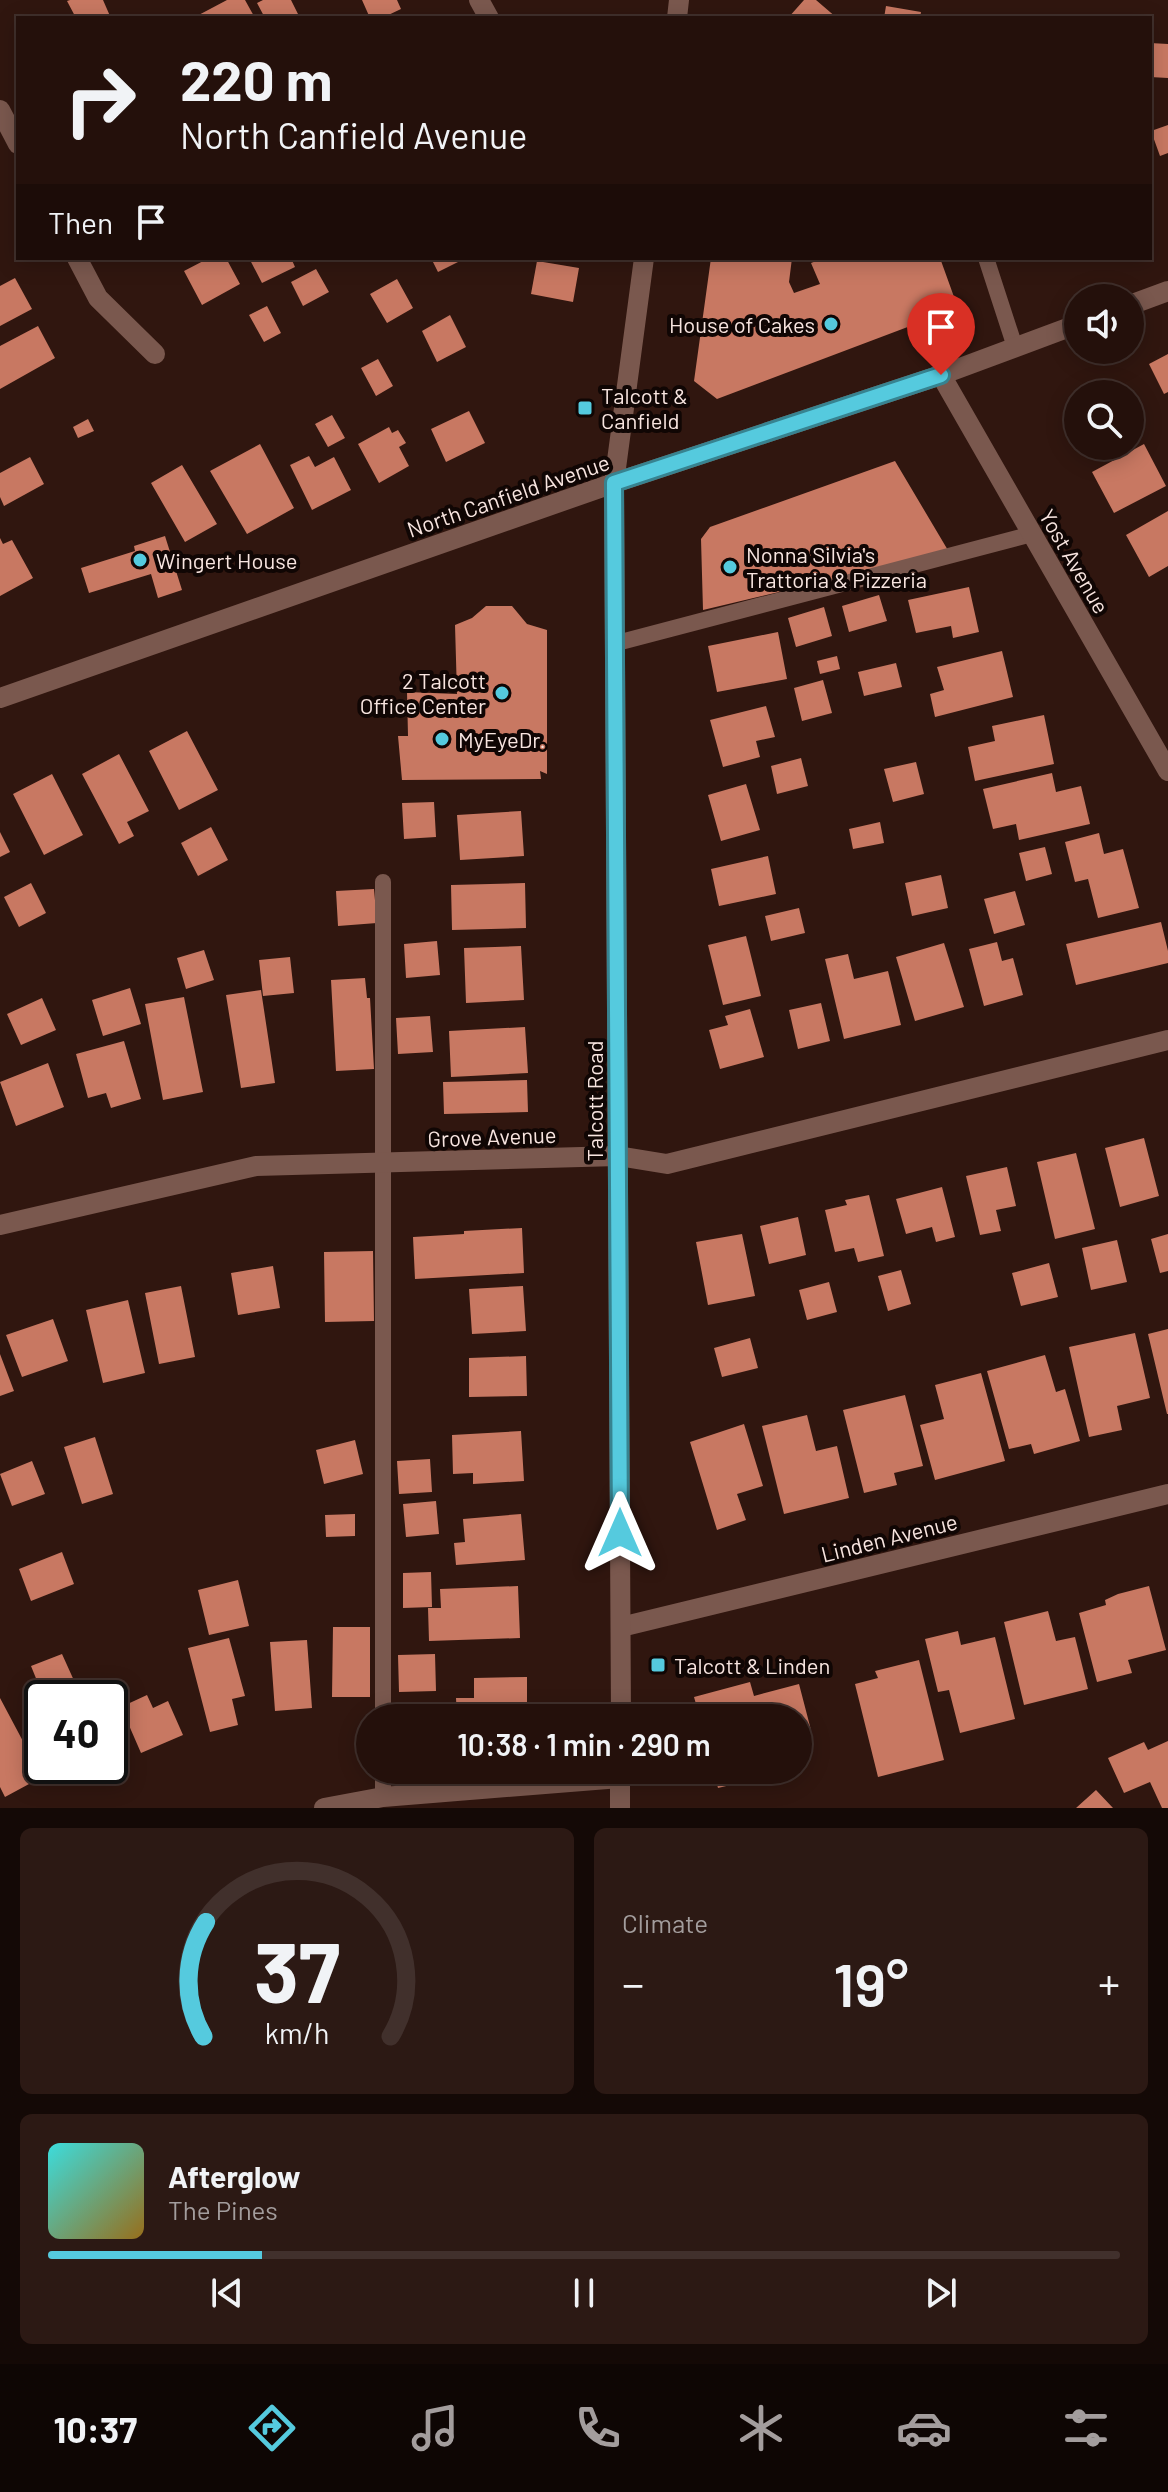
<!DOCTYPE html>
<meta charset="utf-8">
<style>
:root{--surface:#24100b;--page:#2c1914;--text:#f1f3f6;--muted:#a39d9d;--line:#41302c;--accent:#55cade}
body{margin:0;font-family:Barlow,sans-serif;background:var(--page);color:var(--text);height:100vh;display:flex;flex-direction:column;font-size:30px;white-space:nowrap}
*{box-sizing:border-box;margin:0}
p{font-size:26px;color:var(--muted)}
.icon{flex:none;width:44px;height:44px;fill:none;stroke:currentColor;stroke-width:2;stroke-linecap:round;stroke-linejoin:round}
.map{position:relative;height:1808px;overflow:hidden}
.sheet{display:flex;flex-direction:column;gap:20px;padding:20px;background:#140906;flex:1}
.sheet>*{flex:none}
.guide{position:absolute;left:16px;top:16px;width:1136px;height:244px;border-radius:0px;box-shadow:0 4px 20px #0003,0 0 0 2px var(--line);background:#24100b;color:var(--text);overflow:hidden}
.buttons{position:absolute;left:1064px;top:284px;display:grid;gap:16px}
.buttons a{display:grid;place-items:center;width:80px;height:80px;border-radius:50%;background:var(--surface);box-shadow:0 4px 20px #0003,0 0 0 2px var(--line);font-size:40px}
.speed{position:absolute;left:24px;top:1680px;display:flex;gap:16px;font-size:40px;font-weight:700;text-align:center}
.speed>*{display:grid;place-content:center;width:104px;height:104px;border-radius:50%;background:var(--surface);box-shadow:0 4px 20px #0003,0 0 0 2px var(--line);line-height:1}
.speed .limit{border:4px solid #111;border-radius:12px;background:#fff;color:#111}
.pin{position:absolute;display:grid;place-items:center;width:68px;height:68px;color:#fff;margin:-82px -34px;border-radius:50% 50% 50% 0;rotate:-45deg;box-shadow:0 0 8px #0007}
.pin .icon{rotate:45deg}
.me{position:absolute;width:88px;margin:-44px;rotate:0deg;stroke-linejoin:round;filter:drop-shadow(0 0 6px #0008)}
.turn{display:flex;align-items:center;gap:28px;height:168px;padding:0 32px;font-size:36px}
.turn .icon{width:104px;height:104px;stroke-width:2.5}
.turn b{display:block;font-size:56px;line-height:68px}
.then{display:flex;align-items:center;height:76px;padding:0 32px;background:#0003;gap:16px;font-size:30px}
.big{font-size:60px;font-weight:600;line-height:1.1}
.sheet .widget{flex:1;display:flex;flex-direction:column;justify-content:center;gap:12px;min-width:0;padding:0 28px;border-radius:12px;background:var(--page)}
.sheet .dial{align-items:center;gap:0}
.dial svg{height:208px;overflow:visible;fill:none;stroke:var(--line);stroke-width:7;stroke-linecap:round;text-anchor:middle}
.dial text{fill:var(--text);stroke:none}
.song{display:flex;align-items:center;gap:24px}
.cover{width:96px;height:96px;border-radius:12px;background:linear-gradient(135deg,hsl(180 70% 55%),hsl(40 70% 35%))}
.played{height:8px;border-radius:4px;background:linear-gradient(90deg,var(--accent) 20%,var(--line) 20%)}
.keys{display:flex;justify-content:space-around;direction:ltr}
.heat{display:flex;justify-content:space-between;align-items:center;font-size:44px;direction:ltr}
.sheet .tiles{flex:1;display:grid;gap:20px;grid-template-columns:1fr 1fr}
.widget:last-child{grid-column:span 2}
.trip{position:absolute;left:356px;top:1704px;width:456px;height:80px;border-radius:40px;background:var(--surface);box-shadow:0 4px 20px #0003,0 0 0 2px var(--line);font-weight:600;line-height:80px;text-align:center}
.tab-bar{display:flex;height:128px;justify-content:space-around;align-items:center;background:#0e0604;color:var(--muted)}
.tab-bar .icon{width:56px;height:56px}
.tab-bar .active{color:var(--accent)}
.tab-bar b{font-size:36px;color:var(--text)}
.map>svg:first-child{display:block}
</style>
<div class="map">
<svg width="1168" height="1808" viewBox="0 0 1168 1808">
<rect width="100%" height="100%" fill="#30160f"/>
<path fill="#c87862" d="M70,0H103L110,16L76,18L67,1Z
M227,0H245L255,18H193Z
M263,0H291L298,14L290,18H265L257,3Z
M362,0H397L401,9L382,18H370Z
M804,0H816L837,18H788Z
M886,6L921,12L920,18H884Z
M1150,43L1168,44V78L1150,77Z
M1168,125V153L1160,156L1151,131Z
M209,258H226L240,284L202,305L184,271Z
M249,258H291L295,267L262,283Z
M431,258H459L460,261L438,272Z
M711,258H792L789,282L794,293L820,284L811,263L824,258H940L958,308L717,399L694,381Z
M537,261L579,268L573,302L531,294Z
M316,269L329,292L303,306L291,282Z
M15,278L32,309L0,326V286Z
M397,279L413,308L387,323L370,294Z
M267,306L281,333L264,342L249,315Z
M450,315L466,347L437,362L422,331Z
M38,326L55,358L0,389V346Z
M1168,354V392L1164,394L1149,364Z
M378,359L393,386L376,396L361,368Z
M469,411L485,443L446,462L431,429Z
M332,415L345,438L328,447L315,424Z
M88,419L94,431L78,438L73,427Z
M389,427L392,433L398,430L406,443L399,447L409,466L379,483L358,444Z
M260,444L294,508L247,534L210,471Z
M1144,444L1166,486L1114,513L1092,472Z
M309,456L315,467L334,457L351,490L312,510L290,465Z
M30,457L44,484L4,506L0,497V473Z
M895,461L949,552L703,610L701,539L710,527Z
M182,465L217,524L185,542L151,483Z
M1168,511V566L1149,577L1126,535Z
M165,536L182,590L158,598L151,574L89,593L81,568L135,551L134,546Z
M0,538L3,544L12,540L33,578L0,596Z
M969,587L979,632L953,638L951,626L916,633L908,600Z
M879,595L887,621L849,632L842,606Z
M486,606H512L527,624L547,630V774L540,771L541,779L402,780L398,736H408L407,692L457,694L455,625L472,618Z
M824,607L832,636L796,647L788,618Z
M778,632L787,679L717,692L708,646Z
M1002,651L1013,697L935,717L930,694L944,690L937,667Z
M837,656L840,669L820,674L817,661Z
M896,663L902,687L864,696L858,672Z
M823,680L832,713L802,721L794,688Z
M766,706L775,737L756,741L760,757L723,767L710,720Z
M1044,715L1054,764L975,781L968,747L995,741L992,726Z
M187,731L218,790L179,810L149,751Z
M119,754L149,811L127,822L134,836L119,844L82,774Z
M801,758L808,786L777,794L771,766Z
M916,762L924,794L893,802L884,769Z
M1052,773L1056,792L1081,786L1090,824L1019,840L1016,824L993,829L983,789Z
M52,774L83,835L44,855L13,794Z
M746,784L760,830L721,841L708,795Z
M434,802L436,837L404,839L402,803Z
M521,811L524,856L460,860L457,815Z
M880,822L884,843L853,849L849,829Z
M211,827L228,860L198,876L181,843Z
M0,832L10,852L0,857Z
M1099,833L1104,854L1123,849L1139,908L1098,918L1088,879L1075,882L1065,842Z
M1045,847L1052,874L1026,881L1019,853Z
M768,856L776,894L719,906L711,869Z
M941,875L948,908L912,916L905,883Z
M31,883L46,913L19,927L4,897Z
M525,883L526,928L452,930L451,885Z
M374,889L377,923L338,926L336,891Z
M1015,891L1025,925L994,934L984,899Z
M799,908L805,933L771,941L765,916Z
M1161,922L1168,951V963L1076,985L1066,944Z
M746,936L761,996L723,1005L708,945Z
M437,941L440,975L406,978L404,944Z
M997,942L1002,961L1013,958L1023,995L984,1006L969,949Z
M944,943L964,1007L915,1021L896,957Z
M521,946L524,1000L466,1003L464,948Z
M204,950L214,980L186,989L177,958Z
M848,954L854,979L888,971L901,1025L844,1039L825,959Z
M290,957L294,993L263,996L259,960Z
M365,978L367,998H370L374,1069L336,1071L331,980Z
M130,988L141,1024L103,1036L92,1000Z
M261,990L275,1083L241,1088L226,995Z
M184,997L203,1092L163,1100L145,1004Z
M42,998L56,1030L21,1045L7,1014Z
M821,1003L830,1041L798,1049L789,1010Z
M750,1009L764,1057L720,1069L709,1030L728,1025L725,1016Z
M430,1016L433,1052L398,1054L396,1018Z
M525,1027L528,1073L451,1077L449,1031Z
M124,1041L141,1099L111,1108L106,1093L88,1098L76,1054Z
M48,1063L64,1107L16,1126L0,1082Z
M527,1080L528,1112L444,1114L443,1082Z
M1144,1138L1159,1196L1120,1207L1105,1148Z
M1076,1153L1095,1229L1055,1239L1037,1162Z
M1007,1167L1016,1206L996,1210L1001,1231L980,1235L966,1176Z
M942,1187L955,1237L936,1242L932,1227L906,1234L896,1199Z
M869,1195L884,1256L858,1262L854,1248L835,1252L825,1210L847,1205L845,1200Z
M798,1217L806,1255L769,1264L760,1226Z
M522,1228L524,1273L415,1279L413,1237L464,1234V1231Z
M742,1234L755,1296L708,1305L696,1242Z
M1168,1234V1271L1160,1273L1151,1239Z
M1117,1240L1127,1282L1091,1290L1082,1248Z
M373,1251L374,1321L325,1322L324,1252Z
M1049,1263L1058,1297L1021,1306L1012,1273Z
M273,1266L280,1308L238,1315L231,1273Z
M901,1270L911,1304L888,1311L878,1276Z
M829,1282L837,1312L807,1320L799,1290Z
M181,1286L195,1357L159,1364L145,1293Z
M523,1286L526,1331L472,1334L469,1289Z
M128,1300L145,1373L103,1383L86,1310Z
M53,1319L68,1361L22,1377L6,1335Z
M1168,1329V1414H1167L1148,1334Z
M1135,1333L1150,1398L1117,1406L1122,1430L1089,1437L1069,1347Z
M750,1338L758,1368L722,1377L714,1348Z
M0,1354L14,1391L0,1396Z
M1045,1355L1056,1392L1065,1389L1080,1441L1034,1454L1031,1444L1009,1449L987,1371Z
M526,1356L527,1396L469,1397V1358Z
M981,1373L1005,1461L935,1480L920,1425L944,1419L935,1385Z
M905,1395L923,1466L894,1473L897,1485L864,1493L843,1410Z
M807,1415L816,1451L837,1446L849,1498L784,1514L762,1426Z
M744,1424L763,1486L737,1494L746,1520L717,1530L690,1442Z
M521,1431L524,1481L473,1484V1473L453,1474L452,1435Z
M95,1437L113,1494L82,1504L64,1447Z
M355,1440L363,1474L324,1484L316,1450Z
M430,1459L432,1492L399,1494L397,1461Z
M32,1461L45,1494L12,1506L0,1474Z
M436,1501L439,1534L406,1537L403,1504Z
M355,1514V1536L326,1537L325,1515Z
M521,1514L525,1560L456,1565L454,1543L465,1542L463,1519Z
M62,1552L74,1584L31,1601L19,1569Z
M431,1572L432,1607L403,1608V1573Z
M238,1580L249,1626L209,1635L198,1590Z
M518,1586L520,1638L429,1641L428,1608H441L440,1589Z
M1149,1586L1166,1650L1128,1660L1132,1673L1097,1682L1079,1613L1106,1605L1105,1600L1118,1594Z
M1048,1611L1056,1641L1075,1637L1088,1689L1024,1705L1004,1622Z
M333,1627H370V1697H332Z
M958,1631L961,1645L995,1637L1015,1719L960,1733L949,1690L938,1692L925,1639Z
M229,1638L245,1696L232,1699L238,1725L210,1732L188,1648Z
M307,1640L312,1708L275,1711L270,1642Z
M62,1654L76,1685L90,1679L97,1698H44L31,1666Z
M435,1654L436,1691L399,1692L398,1655Z
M919,1660L944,1760L878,1777L855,1684L878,1678L875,1671Z
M527,1677V1718H457L456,1698H474V1678Z
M750,1682L754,1696L799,1684L811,1730L798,1733V1718H700L694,1697Z
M147,1695L153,1708L168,1701L183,1735L141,1753L121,1707Z
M0,1698L42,1777L5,1797L0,1787Z
M1168,1741V1808H1162L1150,1782L1124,1793L1108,1758L1144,1742L1148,1750Z
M713,1770H748L751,1780L718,1788Z
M1096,1790L1113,1808H1076Z"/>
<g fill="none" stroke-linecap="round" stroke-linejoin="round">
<path stroke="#7a584e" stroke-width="16" d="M986,258L1015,347
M617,643L1032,534
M383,1718V882
M383,1797V1770"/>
<path stroke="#7a584e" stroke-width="20" d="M479,0L489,18
M0,110L18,144
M77,258L98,298L155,354
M941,375L1168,771
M0,1225L256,1166L618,1156L667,1164L1168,1040
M621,1627L1168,1494
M324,1808L383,1797L620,1778"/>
<path stroke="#7a584e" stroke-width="20" d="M677,18L679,0
M1130,305L1168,291
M0,698L614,483L941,375L1078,324
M621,1718L614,483L644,258
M620,1808V1770"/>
</g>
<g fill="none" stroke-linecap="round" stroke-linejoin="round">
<defs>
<path id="route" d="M620,1533L614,483L941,375"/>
</defs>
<use href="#route" stroke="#378390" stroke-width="20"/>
<use href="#route" stroke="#55cade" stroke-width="14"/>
</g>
<g fill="#55cade" stroke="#100604" stroke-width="3">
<circle cx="831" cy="324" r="8"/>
<rect x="577" y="400" width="16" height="16" rx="4"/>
<circle cx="140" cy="560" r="8"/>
<circle cx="730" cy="567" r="8"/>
<circle cx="502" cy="693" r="8"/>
<circle cx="442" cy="739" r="8"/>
<rect x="650" y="1657" width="16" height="16" rx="4"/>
</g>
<g text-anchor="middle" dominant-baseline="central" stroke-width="8" stroke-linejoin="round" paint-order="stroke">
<g font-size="22" fill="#f8e5e0" stroke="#100604" text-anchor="start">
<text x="815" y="324" text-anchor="end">House of Cakes</text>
<text x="601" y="395">Talcott &amp;<tspan x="601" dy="25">Canfield</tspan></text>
<text x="746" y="554">Nonna Silvia's<tspan x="746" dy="25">Trattoria &amp; Pizzeria</tspan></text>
<text x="156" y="560">Wingert House</text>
<text x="486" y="680" text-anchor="end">2 Talcott<tspan x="486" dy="25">Office Center</tspan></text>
<text x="458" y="739">MyEyeDr.</text>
<text x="674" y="1665">Talcott &amp; Linden</text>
</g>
<g font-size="22" fill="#f8e5e0" stroke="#100604">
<text transform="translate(508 495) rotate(-19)">North Canfield Avenue</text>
<text transform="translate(1075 561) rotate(60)">Yost Avenue</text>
<text transform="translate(594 1101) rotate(-90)">Talcott Road</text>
<text transform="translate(492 1136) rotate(-2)">Grove Avenue</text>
<text transform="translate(889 1537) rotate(-14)">Linden Avenue</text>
</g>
</g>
</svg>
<div class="buttons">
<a><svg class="icon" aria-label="sound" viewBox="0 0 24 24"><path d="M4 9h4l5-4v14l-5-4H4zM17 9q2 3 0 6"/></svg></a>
<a><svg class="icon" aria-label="search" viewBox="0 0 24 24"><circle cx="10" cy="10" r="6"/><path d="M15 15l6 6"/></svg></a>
</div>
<div class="speed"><div class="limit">40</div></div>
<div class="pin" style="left:941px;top:375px;background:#d93025"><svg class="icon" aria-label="arrive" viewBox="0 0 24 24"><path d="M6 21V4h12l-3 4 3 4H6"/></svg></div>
<svg class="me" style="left:620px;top:1533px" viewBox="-20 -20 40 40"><path d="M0-17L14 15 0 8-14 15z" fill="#55cade" stroke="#fff" stroke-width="4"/></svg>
<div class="trip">10:38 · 1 min · 290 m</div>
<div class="guide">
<div class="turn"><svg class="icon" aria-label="right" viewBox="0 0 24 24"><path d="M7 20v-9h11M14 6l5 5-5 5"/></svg><div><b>220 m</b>North Canfield Avenue</div></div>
<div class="then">Then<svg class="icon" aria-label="arrive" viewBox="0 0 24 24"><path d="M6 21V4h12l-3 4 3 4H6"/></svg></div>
</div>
</div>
<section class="sheet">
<div class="tiles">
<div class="widget dial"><svg viewBox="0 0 100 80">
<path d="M14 69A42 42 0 1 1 86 69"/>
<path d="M14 69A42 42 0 0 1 15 25" stroke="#55cade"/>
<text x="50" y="56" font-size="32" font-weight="700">37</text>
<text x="50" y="72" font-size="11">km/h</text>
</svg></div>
<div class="widget"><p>Climate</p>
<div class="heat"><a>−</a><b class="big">19°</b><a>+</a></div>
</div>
<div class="widget">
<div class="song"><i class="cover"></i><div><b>Afterglow</b><p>The Pines</p></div></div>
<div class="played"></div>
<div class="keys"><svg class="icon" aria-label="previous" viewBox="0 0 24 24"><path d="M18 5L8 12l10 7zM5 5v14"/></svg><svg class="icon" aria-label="pause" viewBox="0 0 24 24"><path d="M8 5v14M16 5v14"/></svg><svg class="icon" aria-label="next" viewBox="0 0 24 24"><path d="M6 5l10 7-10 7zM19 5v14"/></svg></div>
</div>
</div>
</section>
<nav class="tab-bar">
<b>10:37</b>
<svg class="icon active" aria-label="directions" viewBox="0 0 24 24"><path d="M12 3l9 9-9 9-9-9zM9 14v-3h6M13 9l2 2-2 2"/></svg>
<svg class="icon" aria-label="music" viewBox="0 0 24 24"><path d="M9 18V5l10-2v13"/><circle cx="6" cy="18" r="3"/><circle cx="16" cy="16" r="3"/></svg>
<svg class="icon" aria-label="phone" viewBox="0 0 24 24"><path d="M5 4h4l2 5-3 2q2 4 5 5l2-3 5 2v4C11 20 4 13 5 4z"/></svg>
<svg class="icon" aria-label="climate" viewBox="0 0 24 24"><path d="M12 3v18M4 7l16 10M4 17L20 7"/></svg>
<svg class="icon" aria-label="car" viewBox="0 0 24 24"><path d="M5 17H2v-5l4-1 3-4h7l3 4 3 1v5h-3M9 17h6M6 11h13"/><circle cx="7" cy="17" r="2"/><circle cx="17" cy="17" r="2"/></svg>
<svg class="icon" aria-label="filters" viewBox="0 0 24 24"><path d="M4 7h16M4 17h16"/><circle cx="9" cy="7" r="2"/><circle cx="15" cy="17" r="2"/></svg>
</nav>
